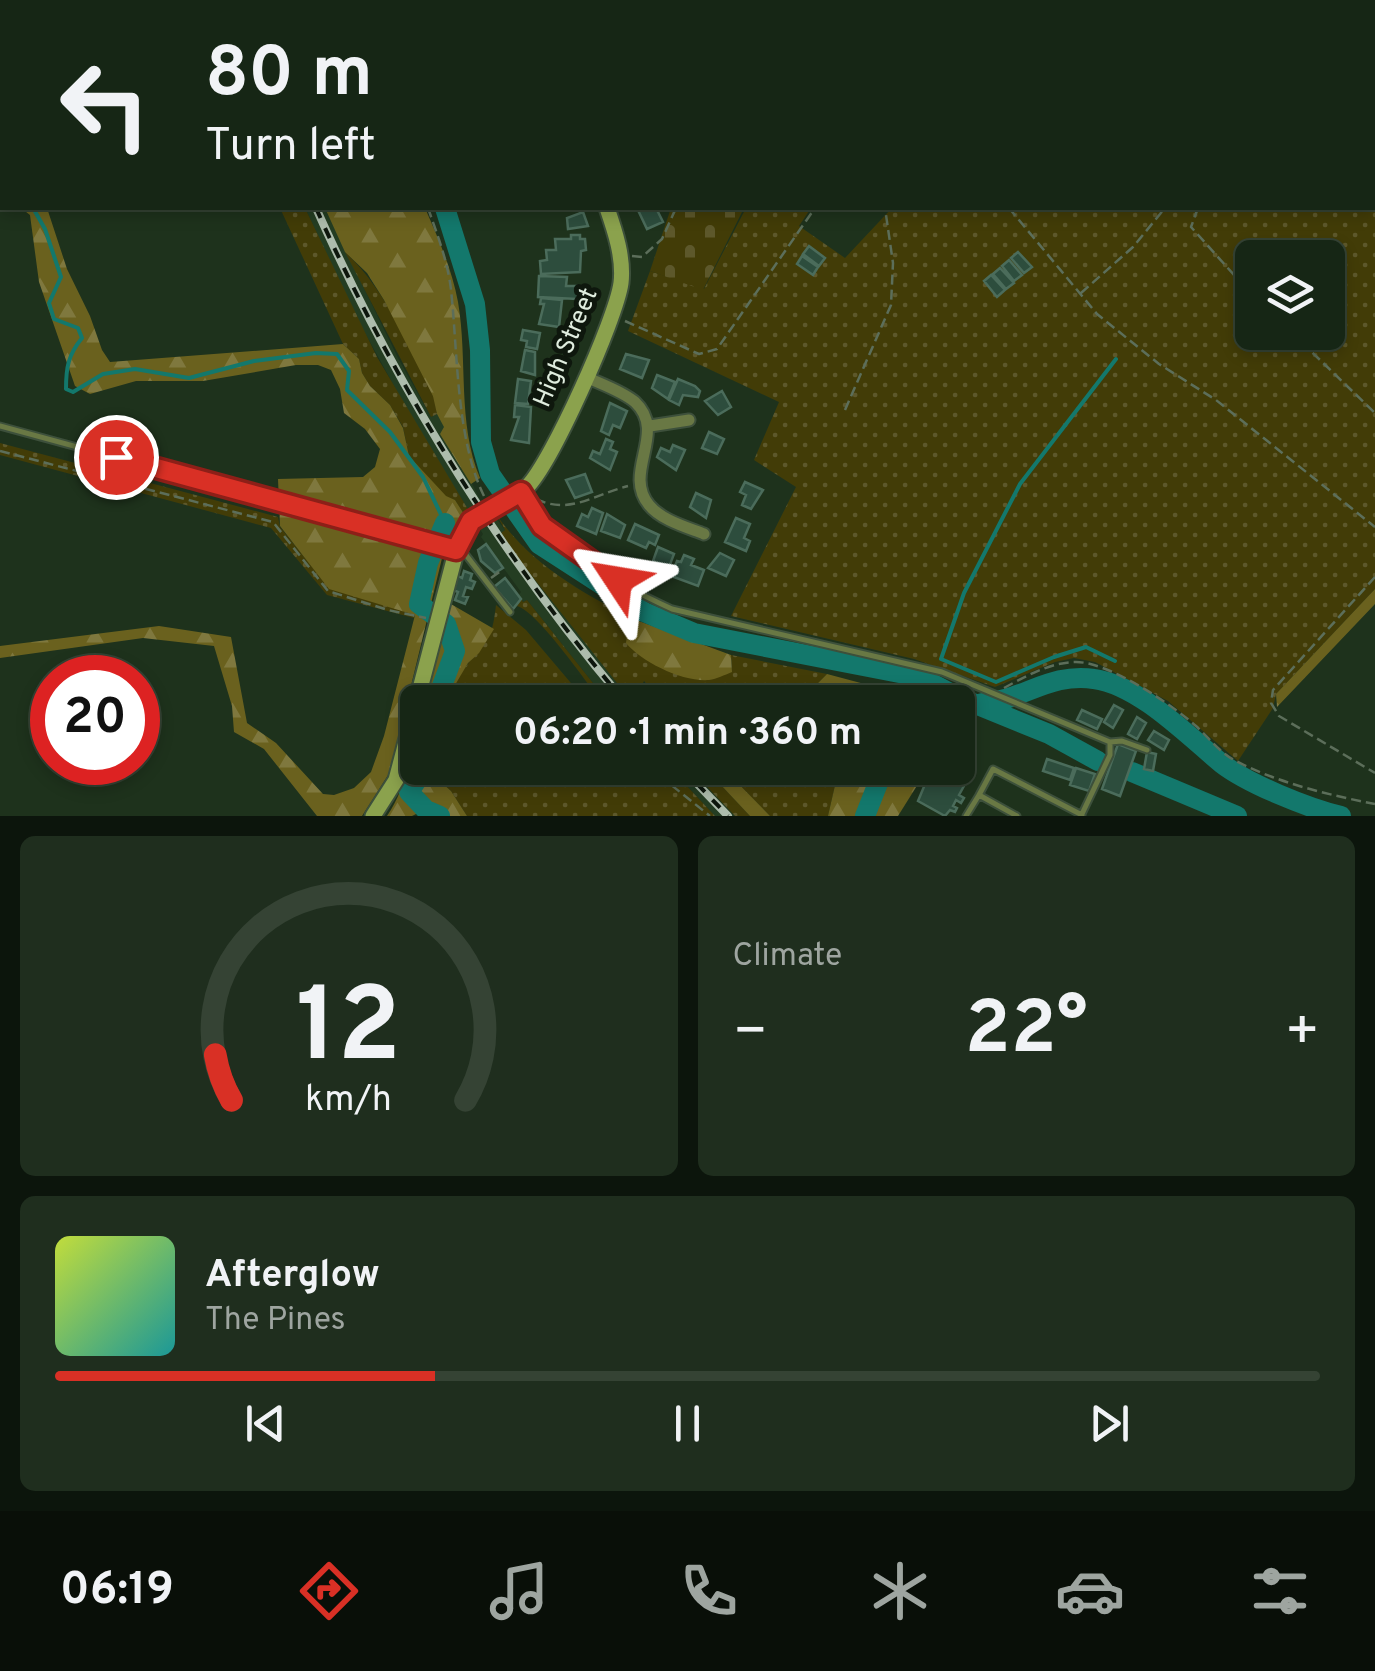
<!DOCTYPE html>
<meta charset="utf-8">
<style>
:root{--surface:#162615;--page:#1f2e1e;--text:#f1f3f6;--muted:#9ea5a0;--line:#354334;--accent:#d93025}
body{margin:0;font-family:Overpass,sans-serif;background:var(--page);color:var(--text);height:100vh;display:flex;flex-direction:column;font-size:38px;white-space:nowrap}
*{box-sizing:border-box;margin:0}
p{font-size:32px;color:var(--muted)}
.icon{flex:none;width:55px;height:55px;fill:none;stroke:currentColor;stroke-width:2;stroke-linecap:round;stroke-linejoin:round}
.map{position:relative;height:816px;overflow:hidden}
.side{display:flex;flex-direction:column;gap:20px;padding:20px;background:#0c150c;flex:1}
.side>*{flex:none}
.banner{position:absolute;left:0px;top:0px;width:1375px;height:210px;box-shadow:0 5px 15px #0003,0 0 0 2px var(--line);background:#162615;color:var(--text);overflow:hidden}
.buttons{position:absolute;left:1235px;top:240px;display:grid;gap:20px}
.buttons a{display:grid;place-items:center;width:110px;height:110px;border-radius:15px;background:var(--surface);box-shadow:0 5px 15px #0003,0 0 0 2px var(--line);font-size:50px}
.speed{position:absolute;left:30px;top:655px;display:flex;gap:20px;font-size:50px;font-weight:700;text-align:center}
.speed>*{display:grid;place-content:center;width:130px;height:130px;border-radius:50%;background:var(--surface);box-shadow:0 5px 15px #0003,0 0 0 2px var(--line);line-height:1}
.speed .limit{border:15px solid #d22;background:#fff;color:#111}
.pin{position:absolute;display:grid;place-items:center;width:85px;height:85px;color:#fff;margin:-42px;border:5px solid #fff;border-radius:50%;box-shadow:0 2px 10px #0007}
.me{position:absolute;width:110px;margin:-55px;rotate:303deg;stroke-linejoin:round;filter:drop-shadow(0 0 8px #0008)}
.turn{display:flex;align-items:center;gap:35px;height:210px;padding:0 40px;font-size:45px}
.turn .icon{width:130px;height:130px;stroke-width:2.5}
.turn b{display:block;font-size:70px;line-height:85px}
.big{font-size:75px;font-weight:700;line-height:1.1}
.side .widget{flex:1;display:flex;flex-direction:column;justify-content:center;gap:15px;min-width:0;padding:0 35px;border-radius:15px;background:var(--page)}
.side .dial{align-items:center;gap:0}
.dial svg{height:260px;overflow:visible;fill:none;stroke:var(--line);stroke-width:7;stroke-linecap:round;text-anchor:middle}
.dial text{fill:var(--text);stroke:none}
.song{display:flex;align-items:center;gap:30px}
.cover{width:120px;height:120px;border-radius:15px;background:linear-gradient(135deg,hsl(70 70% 55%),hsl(180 70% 35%))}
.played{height:10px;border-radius:5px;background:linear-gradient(90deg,var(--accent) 30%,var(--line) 30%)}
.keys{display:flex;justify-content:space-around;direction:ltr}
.heat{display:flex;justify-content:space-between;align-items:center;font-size:55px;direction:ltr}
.side .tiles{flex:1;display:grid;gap:20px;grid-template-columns:1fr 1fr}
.widget:last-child{grid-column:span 2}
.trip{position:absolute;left:400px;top:685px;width:575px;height:100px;border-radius:15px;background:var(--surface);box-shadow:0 5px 15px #0003,0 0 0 2px var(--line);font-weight:700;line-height:100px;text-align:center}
.tab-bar{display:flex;height:160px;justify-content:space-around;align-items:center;background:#090f08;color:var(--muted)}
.tab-bar .icon{width:70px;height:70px}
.tab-bar .current{color:var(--accent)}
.tab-bar b{font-size:45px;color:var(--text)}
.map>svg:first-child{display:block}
</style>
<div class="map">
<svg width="1375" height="816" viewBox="0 0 1375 816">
<defs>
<pattern id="grass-dots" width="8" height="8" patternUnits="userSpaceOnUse" patternTransform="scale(2.5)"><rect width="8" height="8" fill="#423c07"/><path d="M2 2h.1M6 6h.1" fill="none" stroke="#5d582b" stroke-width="1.8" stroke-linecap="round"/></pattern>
<pattern id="forest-firs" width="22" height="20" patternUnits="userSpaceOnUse" patternTransform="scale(2.5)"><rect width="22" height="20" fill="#6a611e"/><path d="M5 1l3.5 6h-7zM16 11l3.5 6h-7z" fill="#7f783e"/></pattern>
<pattern id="cemetery-stones" width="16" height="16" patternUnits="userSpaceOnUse" patternTransform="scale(2.5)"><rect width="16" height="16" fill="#423c07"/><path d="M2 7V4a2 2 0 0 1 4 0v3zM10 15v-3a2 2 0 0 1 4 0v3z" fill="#5d582b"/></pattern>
</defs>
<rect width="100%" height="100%" fill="#1e321c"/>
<path fill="#243d22" d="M305,208H325L398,358L431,417L437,414L445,427L482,504L469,511L416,426L360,324Z
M494,515L505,530L501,533L516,556L632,702H608L527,600L523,602L521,599L518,596L521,592L481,537L483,534L478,526Z
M670,768H689L735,816H715Z"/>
<path fill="url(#grass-dots)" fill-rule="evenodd" d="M926,0H1375V589L1276,694L1273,708L1238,761L1168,701L1095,662L1074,658L1055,662L995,687L914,659L731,616L796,487L754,460L779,402L628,331L650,271L704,289L746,208H811L799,226L845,258L892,208H1372V2H923ZM1252,258H1328V332H1252Z
M280,208H305L377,357L469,511L464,514L455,500L446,497L409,456L403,427L390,405L370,386L362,373L359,359L343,344Z
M345,252C387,291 408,346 434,396L437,414L431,417Z
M0,443L278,517L280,527L329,588L406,611L415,615L414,618L327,595L271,528L0,455Z
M496,514C529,563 583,594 636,620L628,628L732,672L731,655L827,674L814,687L815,702H664L644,681L639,691L649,702H632L516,556L501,533L505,530Z
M521,599L523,602L527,600L608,702H602C586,682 538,612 517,606L515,603Z
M496,605L526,630L587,702H445C452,690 458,676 467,665C487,639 492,641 496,605Z
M432,768H644L656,779L666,771L664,768H670L715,816H467L451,791L432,774Z
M689,768H705L750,816H735Z
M723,768H839L828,816H770Z"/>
<path fill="url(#forest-firs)" d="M21,208H47L67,269L90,316L102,350L110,362L343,344L359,359L362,373L370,386L390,405L403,428L409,456L446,496L455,500L464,514L450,533L444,550L390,772L362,816H317L264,749L234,732L232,706L214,646L143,638L0,658V646L159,626L231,637L247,723L276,743L323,794L334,795L354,788L371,772L384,736L415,615L329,589L280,526L278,479L363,477L375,467L380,449L365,429L344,413L340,389L331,370L318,365H296L203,381H136L90,394L75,386L39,282L30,215Z
M325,208H425C438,238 452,269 458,302C468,360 457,423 480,478L471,484L440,434L444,427L437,414L433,396L384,300L367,273L345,252Z
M1375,589V604L1277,707L1276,694Z
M444,600L494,629L479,653L468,663L445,702H422Z
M636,620L731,655L732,672C724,675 717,679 709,680C682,682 642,662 626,643L628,628Z
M827,674L932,702H815L814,687Z
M417,722L418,768H432V774L451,791L467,816H432L422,811L412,816H387C406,788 411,755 417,722Z
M705,768H723L770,816H750Z
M839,768H928L898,816H828Z"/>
<path fill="url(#cemetery-stones)" d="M671,208H744L703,290L650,271Z"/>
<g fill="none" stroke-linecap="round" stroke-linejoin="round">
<path stroke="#13786c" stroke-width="4" d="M237,0L239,2
M0,206L2,205
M33,208L45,229L61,277L49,303L54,319L78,328L82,338C68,355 66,368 66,389L73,392L103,374L135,369L189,378L254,361L316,353L337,354L349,371L347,390L390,432L423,477L445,523
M1115,661L1086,647L1054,657L996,682L941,659L964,593L1020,484L1116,359"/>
<path stroke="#13786c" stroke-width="20" d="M445,208L475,304L480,350L481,442L490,474L539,544L644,612L694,633L920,677L958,697L1049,734L1098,761
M436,702L455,651L446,624L419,604L428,563L445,523
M910,702L920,677
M982,703C1022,701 1050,672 1094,679C1139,685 1187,735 1221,763C1248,784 1308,808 1341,816
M425,768L409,792L426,810L440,816
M1132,772L1237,816
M865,816L884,768"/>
</g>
<path fill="#2d4d3d" stroke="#4b6c5b" stroke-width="2.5" d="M637,208H656L663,222L647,229Z
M583,212L588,226L568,229L567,218Z
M571,235H580V239H585L586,250L581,251L580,272L541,274L540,261L547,260L546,250H556L555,239H571Z
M809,246L825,258L819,266L803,254Z
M1018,252L1032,267L1024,273L1011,258Z
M802,256L818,267L813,275L797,264Z
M1009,260L1022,275L1014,281L1002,266Z
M1000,268L1014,283L1006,289L993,274Z
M991,275L1005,290L997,297L984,281Z
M539,276L567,277L566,286H578L577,299L538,297Z
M541,298L562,300L559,327L539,324L544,304H540Z
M523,330L540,333L537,349L526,347L527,341L521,340Z
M525,350L535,352V375L521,371Z
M626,354L649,360L642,378L620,369Z
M657,375L675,382L668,399L652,388Z
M518,379L531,381L528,404L515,403Z
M678,379L695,386L700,391L698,397L683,395L679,405L669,400Z
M722,391L731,407L718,415L705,401Z
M610,403L627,411L620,428L613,425L609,435L601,431Z
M515,405L531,407L529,443L511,440L519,417H514Z
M709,432L724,439L717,454L702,448Z
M606,439L613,442L610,449L617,452L610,470L590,458L593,451L600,454Z
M673,445L685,450L676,470L657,457L661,448L670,452Z
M585,474L592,492L575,498L566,480Z
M745,482L763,490L751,509L742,505L746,495L740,492Z
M696,493L711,500L706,518L690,507Z
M592,508L603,513L596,534L577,526L582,514L588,517Z
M607,514L625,525L620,538L601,531Z
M736,518L750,524L744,538L750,541L746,551L725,542Z
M635,524L659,535L655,545L649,542L646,548L628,540Z
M486,544L503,568L495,573L481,561L478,550Z
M658,547L674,554L669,567L653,561Z
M720,553L734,560L726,576L708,568Z
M684,555L694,559L691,565L704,570L698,586L671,576L677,561L681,562Z
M464,571L472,574L470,580L475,582L472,589L466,587L463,596L468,597L465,604L455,600L458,592L448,588L454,574L462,578Z
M505,578L521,599L513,609L494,587Z
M1114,705L1123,710L1113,728L1104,722Z
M1082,710L1102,719L1097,729L1077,720Z
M1137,717L1146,723L1137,739L1128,734Z
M1154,731L1169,740L1164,750L1148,740Z
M1118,744L1136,751L1120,796L1102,789Z
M1147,752L1156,754L1153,771L1144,769Z
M958,757L975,766L959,795L964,798L961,803L956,800L953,806L957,808L955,812L950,810L945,816L918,801L931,770L935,772L938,768H958Z
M1047,759L1074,768L1070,780L1043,771Z
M1076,768L1095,774L1089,791L1070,785Z"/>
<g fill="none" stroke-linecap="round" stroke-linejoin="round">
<defs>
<path id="service" d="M602,0L605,2
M0,426L456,550L466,555L510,612
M522,494C552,549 617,584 672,609L942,672L1110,742L1122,741L1147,750
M979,795L993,769L1082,815
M966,816L979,795L1017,816
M1081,816L1110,755V742"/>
<path id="minor" d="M576,0L578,2
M718,0L723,2
M854,0V1
M586,377C601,384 622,391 635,402C668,433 622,472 649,505C661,520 686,527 704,534
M650,426L689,420"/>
<path id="secondary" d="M587,2L588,0
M373,816L396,780L460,537C476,509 505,508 527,487C552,462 616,319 621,283C624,258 615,231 607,208"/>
</defs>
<use href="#service" stroke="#3d503b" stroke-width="9"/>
<use href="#minor" stroke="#3d503b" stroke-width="15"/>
<use href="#secondary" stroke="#3d503b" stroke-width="19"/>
<path stroke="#5c6e5a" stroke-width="2.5" stroke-dasharray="10 5" stroke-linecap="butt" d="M151,0L152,2
M1208,0L1210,2
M929,2L932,0
M1170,2L1173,0
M1372,57L1375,55
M428,208C437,234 448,262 451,290C458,354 456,441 485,498
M1009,208L1097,314L1159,364L1216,400L1375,527
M1198,208L1191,227L1252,295
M632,256L642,257L662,239L676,208
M1081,293L1133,247L1165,208
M625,321L699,354L717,349L815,208
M1291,332L1375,413
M845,410L891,305L893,263L885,208
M0,451L273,522L328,591L388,610L426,618
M536,499C570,515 593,495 628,486
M1375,577L1273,690L1271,703L1279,716L1375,773
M491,578L502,570
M1004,688C1026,676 1051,662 1076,662C1109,662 1171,704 1196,726C1209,738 1220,753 1236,761C1278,783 1329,795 1375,804
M660,776L710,816"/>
<use href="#service" stroke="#697844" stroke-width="5"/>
<use href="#minor" stroke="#697844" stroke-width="11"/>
<use href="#secondary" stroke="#8ba24d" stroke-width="15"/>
<defs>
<path id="rail" d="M220,0L221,2
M316,208C396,387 498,552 625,702
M682,768L728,816"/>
</defs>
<use href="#rail" stroke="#adbcac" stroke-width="8"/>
<use href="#rail" stroke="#0e170d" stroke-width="4" stroke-dasharray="11" stroke-linecap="butt"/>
</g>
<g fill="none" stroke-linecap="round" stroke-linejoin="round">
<defs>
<path id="route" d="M116,457L456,550L471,521L521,492L542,526L618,580"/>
</defs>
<use href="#route" stroke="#8d1f18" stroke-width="25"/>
<use href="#route" stroke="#d93025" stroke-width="18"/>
</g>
<g text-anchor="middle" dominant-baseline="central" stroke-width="10" stroke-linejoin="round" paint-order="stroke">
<g font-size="25" fill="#e0eddf" stroke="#0e170d">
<text transform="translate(567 348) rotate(-67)">High Street</text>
</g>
</g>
</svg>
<div class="buttons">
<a><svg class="icon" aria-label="layers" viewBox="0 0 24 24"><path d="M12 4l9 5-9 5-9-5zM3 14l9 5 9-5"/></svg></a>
</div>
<div class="speed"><div class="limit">20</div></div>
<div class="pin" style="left:116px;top:457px;background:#d93025"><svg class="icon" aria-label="arrive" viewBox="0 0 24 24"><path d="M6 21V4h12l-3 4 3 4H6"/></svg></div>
<svg class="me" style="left:618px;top:580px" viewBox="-20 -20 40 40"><path d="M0-17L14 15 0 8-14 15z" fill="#d93025" stroke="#fff" stroke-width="4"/></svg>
<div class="trip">06:20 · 1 min · 360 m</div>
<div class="banner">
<div class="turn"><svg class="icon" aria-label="left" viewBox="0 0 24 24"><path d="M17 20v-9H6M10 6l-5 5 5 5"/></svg><div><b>80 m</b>Turn left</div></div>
</div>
</div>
<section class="side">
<div class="tiles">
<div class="widget dial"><svg viewBox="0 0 100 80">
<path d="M14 69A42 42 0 1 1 86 69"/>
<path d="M14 69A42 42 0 0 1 9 55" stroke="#d93025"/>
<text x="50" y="56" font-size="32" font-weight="700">12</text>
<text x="50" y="72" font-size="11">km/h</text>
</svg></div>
<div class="widget"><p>Climate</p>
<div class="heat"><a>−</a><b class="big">22°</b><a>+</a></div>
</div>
<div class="widget">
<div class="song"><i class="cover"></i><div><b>Afterglow</b><p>The Pines</p></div></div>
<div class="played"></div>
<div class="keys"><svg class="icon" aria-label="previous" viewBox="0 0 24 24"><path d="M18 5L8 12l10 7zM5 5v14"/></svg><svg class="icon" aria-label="pause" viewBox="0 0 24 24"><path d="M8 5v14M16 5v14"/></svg><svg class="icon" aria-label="next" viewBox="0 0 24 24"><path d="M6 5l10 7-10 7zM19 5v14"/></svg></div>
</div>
</div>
</section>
<nav class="tab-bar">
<b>06:19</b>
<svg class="icon current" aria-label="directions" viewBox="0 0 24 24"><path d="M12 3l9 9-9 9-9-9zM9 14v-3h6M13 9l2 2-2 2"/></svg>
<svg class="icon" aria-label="music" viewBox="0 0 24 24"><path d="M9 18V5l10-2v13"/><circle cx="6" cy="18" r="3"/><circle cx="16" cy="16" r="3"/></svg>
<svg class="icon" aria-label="phone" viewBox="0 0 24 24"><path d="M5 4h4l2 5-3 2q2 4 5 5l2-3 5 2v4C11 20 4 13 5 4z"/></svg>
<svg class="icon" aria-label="climate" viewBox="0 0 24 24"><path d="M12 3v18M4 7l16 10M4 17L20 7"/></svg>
<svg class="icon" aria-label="car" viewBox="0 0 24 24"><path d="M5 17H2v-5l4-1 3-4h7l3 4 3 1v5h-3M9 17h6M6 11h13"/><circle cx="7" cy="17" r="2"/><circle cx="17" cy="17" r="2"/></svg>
<svg class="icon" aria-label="filters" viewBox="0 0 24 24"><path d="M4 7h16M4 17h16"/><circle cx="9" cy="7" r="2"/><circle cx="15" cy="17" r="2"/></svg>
</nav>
